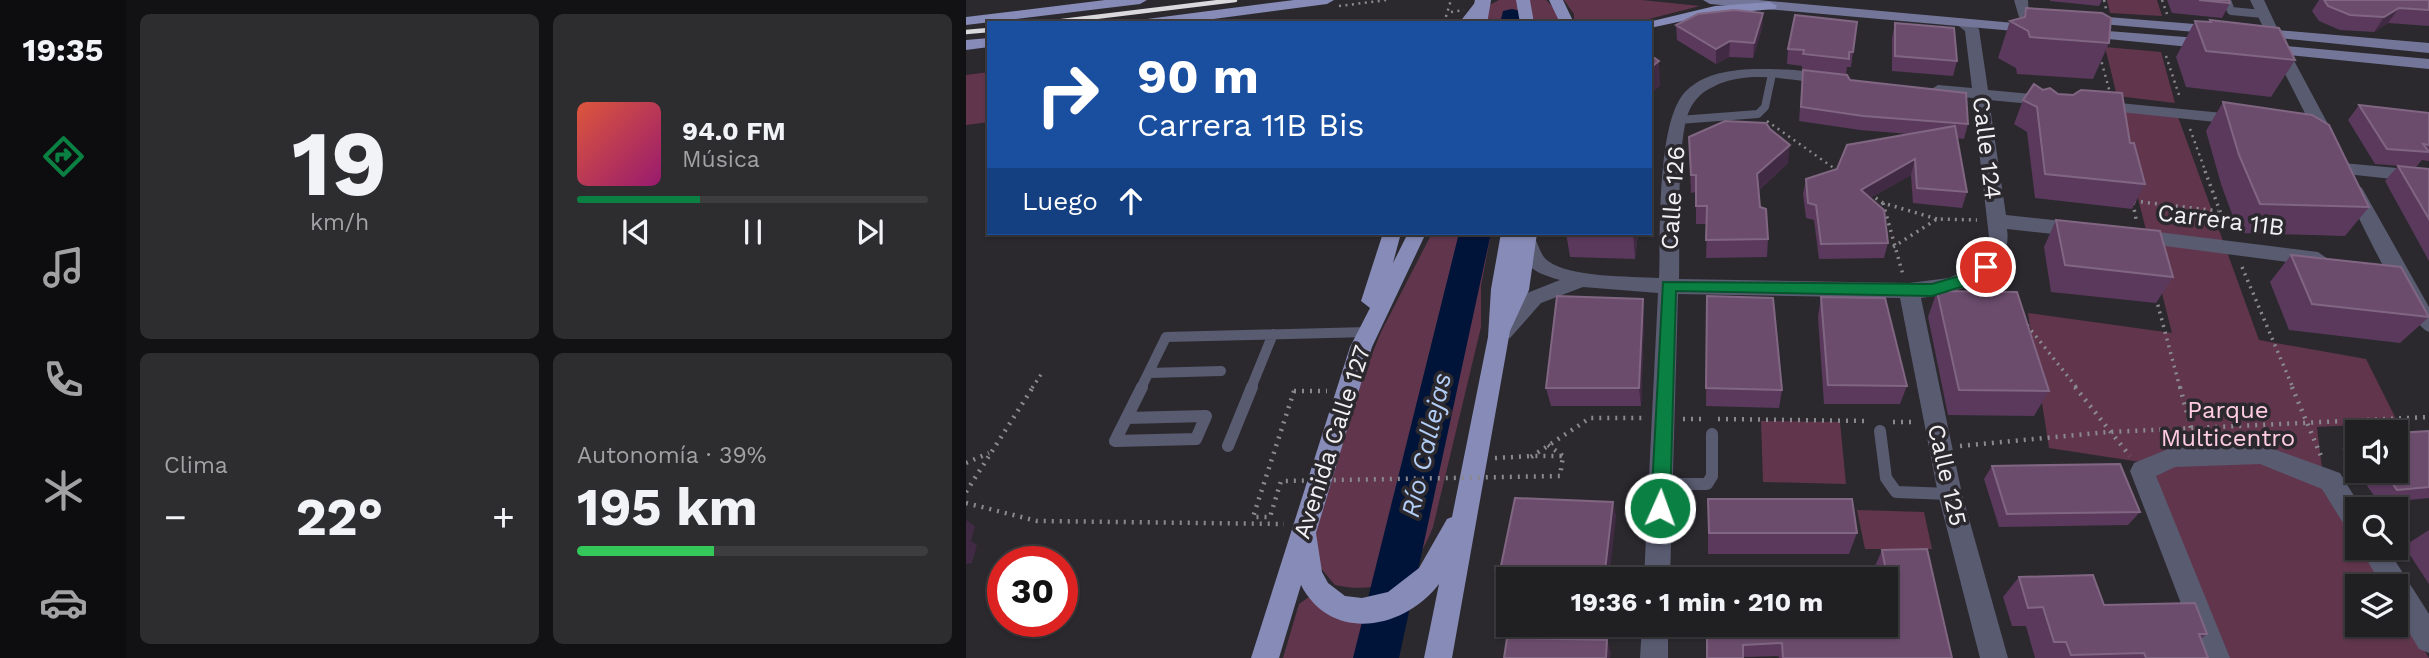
<!DOCTYPE html>
<html lang="es">
<meta charset="utf-8">
<style>
:root{--surface:#201f22;--page:#2d2c2f;--text:#f1f3f6;--muted:#a2a2a5;--line:#3d3d40;--accent:#0b8043}
body{margin:0;font-family:"Work Sans",sans-serif;background:var(--page);color:var(--text);height:100vh;display:flex;flex-direction:column;font-size:26px;white-space:nowrap}
*{box-sizing:border-box;margin:0}
p{font-size:23px;color:var(--muted)}
.icon{flex:none;width:38px;height:38px;fill:none;stroke:currentColor;stroke-width:2;stroke-linecap:round;stroke-linejoin:round}
.map{position:relative;flex:1;overflow:hidden}
.details{display:flex;flex-direction:column;gap:14px;padding:14px;background:#121113;width:840px}
.details>*{flex:none}
.guide{position:absolute;left:21px;top:21px;width:665px;height:214px;border-radius:0px;box-shadow:0 2px 5px #0004,0 0 0 2px var(--line);background:#1a4fa0;color:#fff;overflow:hidden}
.buttons{position:absolute;left:1379px;top:420px;display:grid;gap:14px}
.buttons a{display:grid;place-items:center;width:63px;height:63px;border-radius:0px;background:var(--surface);box-shadow:0 2px 5px #0004,0 0 0 2px var(--line);font-size:35px}
.speed{position:absolute;left:21px;top:546px;display:flex;gap:14px;font-size:35px;font-weight:700;text-align:center}
.speed>*{display:grid;place-content:center;width:91px;height:91px;border-radius:50%;background:var(--surface);box-shadow:0 2px 5px #0004,0 0 0 2px var(--line);line-height:1}
.speed .limit{border:10px solid #d22;background:#fff;color:#111}
.pin{position:absolute;display:grid;place-items:center;width:60px;height:60px;color:#fff;margin:-30px;border:4px solid #fff;border-radius:50%;box-shadow:0 2px 7px #0007}
.me{position:absolute;width:77px;margin:-38px;rotate:2deg;stroke-linejoin:round;filter:drop-shadow(0 0 5px #0008)}
.turn{display:flex;align-items:center;gap:24px;height:147px;padding:0 35px;font-size:32px}
.turn .icon{width:91px;height:91px;stroke-width:2.5}
.turn b{display:block;font-size:49px;line-height:60px}
.then{display:flex;align-items:center;height:66px;padding:0 35px;background:#0003;gap:14px;font-size:26px}
.big{font-size:52px;font-weight:700;line-height:1.1}
.details .widget{flex:1;display:flex;flex-direction:column;justify-content:center;gap:10px;min-width:0;padding:0 24px;border-radius:10px;background:var(--page)}
.details .dial{align-items:center;gap:0}
.dial b{font-size:91px;line-height:1}
.song{display:flex;align-items:center;gap:21px}
.cover{width:84px;height:84px;border-radius:10px;background:linear-gradient(135deg,hsl(10 70% 55%),hsl(320 70% 35%))}
.played{height:7px;border-radius:4px;background:linear-gradient(90deg,var(--accent) 35%,var(--line) 35%)}
.keys{display:flex;justify-content:space-around;direction:ltr}
.heat{display:flex;justify-content:space-between;align-items:center;font-size:38px;direction:ltr}
.charge{height:10px;border-radius:5px;background:linear-gradient(90deg,#34c759 39%,var(--line) 0)}
.details .tiles{flex:1;display:grid;gap:14px;grid-template-columns:repeat(2,1fr)}
.trip{position:absolute;left:530px;top:567px;width:402px;height:70px;border-radius:0px;background:var(--surface);box-shadow:0 2px 5px #0004,0 0 0 2px var(--line);font-weight:700;line-height:70px;text-align:center}
main{display:flex;flex:1;min-height:0}
.menu{display:flex;flex-direction:column;width:126px;justify-content:space-around;align-items:center;background:#0d0c0e;color:var(--muted)}
.menu .icon{width:49px;height:49px}
.menu .active{color:var(--accent)}
.menu b{font-size:32px;color:var(--text)}
.map>svg:first-child{display:block}
</style>
<main>
<nav class="menu">
<b>19:35</b>
<svg class="icon active" aria-label="directions" viewBox="0 0 24 24"><path d="M12 3l9 9-9 9-9-9zM9 14v-3h6M13 9l2 2-2 2"/></svg>
<svg class="icon" aria-label="music" viewBox="0 0 24 24"><path d="M9 18V5l10-2v13"/><circle cx="6" cy="18" r="3"/><circle cx="16" cy="16" r="3"/></svg>
<svg class="icon" aria-label="phone" viewBox="0 0 24 24"><path d="M5 4h4l2 5-3 2q2 4 5 5l2-3 5 2v4C11 20 4 13 5 4z"/></svg>
<svg class="icon" aria-label="climate" viewBox="0 0 24 24"><path d="M12 3v18M4 7l16 10M4 17L20 7"/></svg>
<svg class="icon" aria-label="car" viewBox="0 0 24 24"><path d="M5 17H2v-5l4-1 3-4h7l3 4 3 1v5h-3M9 17h6M6 11h13"/><circle cx="7" cy="17" r="2"/><circle cx="17" cy="17" r="2"/></svg>
</nav>
<section class="details">
<div class="tiles">
<div class="widget dial"><b>19</b><p>km/h</p></div>
<div class="widget">
<div class="song"><i class="cover"></i><div><b>94.0 FM</b><p>Música</p></div></div>
<div class="played"></div>
<div class="keys"><svg class="icon" aria-label="previous" viewBox="0 0 24 24"><path d="M18 5L8 12l10 7zM5 5v14"/></svg><svg class="icon" aria-label="pause" viewBox="0 0 24 24"><path d="M8 5v14M16 5v14"/></svg><svg class="icon" aria-label="next" viewBox="0 0 24 24"><path d="M6 5l10 7-10 7zM19 5v14"/></svg></div>
</div>
<div class="widget"><p>Clima</p>
<div class="heat"><a>−</a><b class="big">22°</b><a>+</a></div>
</div>
<div class="widget"><p>Autonomía · 39%</p><b class="big">195 km</b><div class="charge"></div></div>
</div>
</section>
<div class="map">
<svg width="1463" height="658" viewBox="0 0 1463 658">
<rect width="100%" height="100%" fill="#2b292e"/>
<path fill="#61364d" d="M533,0H580L593,13L594,23H505L520,7Z
M598,0H676L734,6L667,23H608V14Z
M1141,0H1191L1196,16L1144,13Z
M1139,47L1195,52L1209,103L1151,96Z
M23,72V122L0,125V75Z
M1150,111L1212,117L1293,340L1400,359L1432,423L1351,427L1358,485L1391,540V548H1396L1420,586H1391V625H1430V602L1463,658H1261L1181,463L1083,448L1062,313L1206,333Z
M466,233H525L515,286V327L467,527C448,575 422,596 369,585L353,566L347,533L390,394L415,332Z
M795,421L874,422L880,484L797,482Z
M891,510L958,512L966,549H899Z
M343,597L362,613L408,621L399,658H317L333,604Z"/>
<g fill="none" stroke-linecap="round" stroke-linejoin="round">
<path fill="#001439" fill-rule="evenodd" d="M546,9L555,11L558,23H534L537,11Z
M493,233H525L433,658H387Z"/>
<path stroke="#8a898d" stroke-width="2.5" stroke-dasharray="2 4.5" stroke-linecap="butt" d="M1138,0L1140,9
M1196,0L1201,14
M373,6L421,0
M152,23L165,21
M478,23L485,0
M1134,56L1144,93
M1200,56L1214,98
M801,121L872,171
M1224,129L1240,173"/>
<path stroke="#8a898d" stroke-width="3.5" stroke-dasharray="2 5" stroke-linecap="butt" d="M1239,171L1261,230
M904,194L917,203L971,219
M1168,201L1252,211
M917,203L937,275
M1167,203L1170,219
M927,247L971,219L1011,220
M1276,267L1327,388
M1190,298L1214,388
M1061,325L1111,388
M66,388L76,373"/>
<path stroke="#8a898d" stroke-width="4.5" stroke-dasharray="2 6" stroke-linecap="butt" d="M1109,387L1164,456
M1214,387L1225,428
M1326,387L1355,456
M328,391H361
M717,419H741
M752,419L902,421
M927,422H951
M582,445L597,456
M994,446L1143,432L1463,417
M565,457L624,418H678
M529,458L566,456
M0,463L23,453
M0,492L67,387
M0,503L71,521L318,524"/>
<path stroke="#595b71" stroke-width="8" d="M1261,0L1265,11L1297,14
M713,120L792,114L799,107L806,74"/>
<path stroke="#595b71" stroke-width="10" d="M183,373L255,371
M175,388L200,337L402,332
M285,388L307,334"/>
<path stroke="#595b71" stroke-width="12" d="M161,418L240,416L230,439L149,441L176,387
M914,431L920,478L930,492L984,494
M262,446L286,387
M695,484H741L746,476V434"/>
<path fill="#595b71" fill-rule="evenodd" d="M1048,0H1062L1063,17H1053Z
M1284,0H1298L1314,34L1312,37H1302Z
M996,19L1013,29L1022,90L1086,96L1094,101L1086,106L1023,100L1040,215L1116,223L1125,230L1116,237L1041,229C1048,276 991,294 955,298L996,494L1042,658H1014L972,494L934,298L712,294L704,579H678L692,293L617,287L575,303L544,338H530L526,332L530,326L561,293L594,280C567,272 561,269 551,242L554,237H568C573,245 574,255 582,261C605,278 664,276 693,278C695,234 690,118 721,90C741,71 772,69 798,69C813,69 861,70 871,80L863,85C828,80 780,69 747,87C737,91 729,99 724,109C710,135 714,243 713,279L943,283L983,278L1004,268L1019,251L1023,237L1007,98L972,95L964,90L972,85L1006,88L999,31L989,23Z
M1310,45L1325,55L1371,141L1368,145L1362,146L1353,141L1311,58L1302,50Z
M1132,101L1278,115L1286,120L1278,125L1126,109L1124,106Z
M1377,163L1463,171V183L1371,173L1368,169Z
M1387,182L1396,188L1463,307V332C1443,326 1391,213 1378,188Z
M1168,229L1352,252L1362,259L1352,266L1161,241L1158,236Z
M1294,444L1374,473L1396,509H1391V535L1382,531L1356,489L1294,464L1209,467L1190,476L1264,658H1236L1164,471L1168,463L1207,447Z
M1394,548H1421L1463,614V653L1453,649L1430,610V586H1416Z
M676,625H702V658H674Z"/>
<path fill="#737699" fill-rule="evenodd" d="M737,0H792L1070,25L1077,29L1070,33L744,4Z
M1117,15L1253,26L1260,30L1253,34L1112,22L1110,19Z
M1288,28L1463,43V53L1283,35V29Z
M1116,29L1245,39L1253,44L1245,49L1111,36V30Z
M1298,44L1463,59V69L1293,52L1290,49Z"/>
<path fill="#878bb7" fill-rule="evenodd" d="M139,0H181L174,4L0,25V17Z
M328,0H368L361,4L217,23H174L181,19Z
M511,0H525L508,23H493Z
M550,0H564L568,23H554Z
M583,0H597L608,23H594Z
M804,2L811,6L809,9L749,14L684,28V23H678L749,6Z
M23,38V47L0,50V40Z
M417,233H435L427,263L442,233H460L406,347L350,533L356,572L362,583L379,596L396,598L422,592L453,568L481,519L486,517L522,337L525,289L535,233H571L563,290L544,331L486,658H458L473,584C438,630 365,643 335,585L313,658H285L384,347L404,308L395,301Z"/>
<path stroke="#dad9dc" stroke-width="4.5" d="M80,23L269,0
M0,32L23,30"/>
<path stroke="#8a898d" stroke-width="2.5" stroke-dasharray="2 4.5" stroke-linecap="butt" d="M485,12L498,10"/>
<path stroke="#8a898d" stroke-width="4.5" stroke-dasharray="2 6" stroke-linecap="butt" d="M328,391L287,517H304L315,481L594,476L597,456H566"/>
<path stroke="#878bb7" stroke-width="16" d="M513,23L517,0"/>
</g>
<path fill="#5a395c" d="M1084,0H1136L1133,6L1084,1Z
M1201,0H1263L1264,3L1256,18L1206,13Z
M1353,0H1463V26L1422,23L1408,32L1374,30L1353,21L1346,11Z
M1060,8L1143,43L1127,79L1051,74L1050,68L1032,58L1044,21L1057,18Z
M797,13L796,28L787,58L763,57L750,64L711,40L710,25Z
M1244,20L1329,60L1305,97L1220,87L1210,57L1229,21L1242,22Z
M929,23L991,61L987,76L926,71V38Z
M822,49L887,52L885,67H881L880,74L836,70V66L821,64Z
M837,70L884,80L1002,124L998,139L991,138L1001,192L996,208L947,203L945,175L904,198L922,243L918,258L853,259L848,220L840,218L837,194L840,179L871,169L943,134L894,130L833,121Z
M1057,100L1164,143L1179,184L1166,209L1069,198L1061,132L1048,124Z
M1257,102L1403,207L1379,236L1273,233L1255,184L1240,131Z
M1393,105L1463,113V161L1456,160L1450,167L1409,164L1382,120Z
M723,137L822,163L793,190L794,207L802,239L801,257L740,258L741,224H730V192L725,193Z
M1432,166L1463,169V261L1419,181Z
M1090,220L1207,277L1190,303L1085,292L1078,247Z
M600,233H672L669,259L604,257Z
M1325,255L1463,317L1434,343L1323,330L1304,282Z
M971,291L1083,391L1068,416L982,415L962,317Z
M741,296L816,390L813,408L740,406Z
M855,297L941,386L934,404H858L852,317Z
M677,299L678,318L675,406H585L580,388Z
M1463,431V498L1413,503L1391,471H1430Z
M1391,437V471L1376,449Z
M1026,466L1174,512L1162,525L1033,527L1018,479Z
M742,499L891,533L883,554H742Z
M647,502L650,518L542,579V599H538L531,585Z
M1463,530V584L1438,546Z
M916,550L986,658H813L812,656L777,657L741,625H920V579H912L909,566Z
M1053,577L1138,605L1241,634L1235,639L1242,658H1069L1060,626H1046L1037,597Z"/>
<path fill="#412a43" d="M1433,8L1422,23L1408,32L1418,17Z
M797,13L796,28L787,58L788,43Z
M764,41L763,57L750,64V49Z
M693,61L694,86L684,94V68Z
M824,145L822,163L790,192L791,174Z
M949,159L945,175L891,205L895,190Z
M667,233H672L669,259Z
M677,299L678,318L675,406L673,388Z
M647,502L650,518L643,579H638Z
M0,520L9,526L5,541L11,545L6,563L0,564Z
M641,640L645,653L644,658H640Z"/>
<path fill="#6b4c6d" stroke="#806682" stroke-width="2" d="M1233,0H1263L1264,3Z
M1358,0H1463V10L1433,8L1418,17L1384,15L1362,6Z
M1060,8L1136,13L1145,18L1143,43L1064,37L1062,31L1044,21L1059,17Z
M768,10L797,13L788,43L764,41L750,49L710,25L732,14Z
M829,15L891,22L887,52H883V59L837,54L838,50L822,49Z
M1244,20L1313,28L1329,60L1240,51L1229,21L1245,22Z
M929,23L988,28L991,61L929,56Z
M684,55L693,61L684,68Z
M837,70L881,75L884,80L1000,93L1002,124L897,116L835,107Z
M1068,84L1077,90L1084,88L1092,94L1107,95L1115,90L1156,93L1164,143H1168L1179,184L1079,174L1071,107L1057,100Z
M1257,102L1346,115L1363,125L1403,207L1294,204L1273,155Z
M1393,105L1463,113V145L1457,144L1463,152L1421,149Z
M759,121L800,123L804,129L824,145L791,174L794,207L800,209L802,239L740,240L741,206H730V175H725L723,137Z
M989,126L1001,192L951,188L949,159L895,190L918,210L922,243L855,244L850,205L842,203L840,179L871,169L881,145Z
M1432,166L1463,169V219Z
M1090,220L1194,231L1207,277L1099,265Z
M1325,255L1435,267L1463,317L1346,304Z
M971,291L1051,292L1083,391L993,390Z
M591,296L677,299L673,388H580Z
M741,296L807,298L816,390L740,388Z
M855,297L919,298L941,386L862,385Z
M1463,431V487L1431,490L1418,471H1430V433Z
M1154,464L1174,512L1041,514L1026,466Z
M549,498L647,502L638,579H542V585H531Z
M742,499H886L891,533H743Z
M961,549L986,658H817L816,643L777,645V658H741V625H920V597H925L916,550Z
M1127,575L1138,605L1229,603L1241,634H1233L1242,658H1180L1178,653L1105,655L1100,642H1088L1077,607L1062,608L1053,577Z
M541,638L641,640L640,658H538Z"/>
<path fill="#0b8043" stroke="#07532c" stroke-width="2" d="M1020,261L1028,267L1011,282L966,296L710,291L704,508L701,514L694,517L688,514L685,508L697,282L966,284L1000,274Z"/>
<g text-anchor="middle" dominant-baseline="central" stroke-width="7" stroke-linejoin="round" paint-order="stroke">
<g font-size="24" fill="#f1f0f3" stroke="#2b292e">
<text transform="translate(1021 148) rotate(83)">Calle 124</text>
<text transform="translate(707 198) rotate(-86)">Calle 126</text>
<text transform="translate(1255 220) rotate(7)">Carrera 11B</text>
<text transform="translate(366 442) rotate(-72)">Avenida Calle 127</text>
<text transform="translate(981 475) rotate(77)">Calle 125</text>
</g>
<g font-size="24" fill="#ffcce4" stroke="#2b292e">
<text x="1262" y="410">Parque<tspan x="1262" dy="28">Multicentro</tspan></text>
</g>
<g font-size="26" font-style="italic" fill="#b2cdf6" stroke="#2b292e">
<text transform="translate(460 445) rotate(-77)">Río Callejas</text>
</g>
</g>
</svg>
<div class="buttons">
<a><svg class="icon" aria-label="sound" viewBox="0 0 24 24"><path d="M4 9h4l5-4v14l-5-4H4zM17 9q2 3 0 6"/></svg></a>
<a><svg class="icon" aria-label="search" viewBox="0 0 24 24"><circle cx="10" cy="10" r="6"/><path d="M15 15l6 6"/></svg></a>
<a><svg class="icon" aria-label="layers" viewBox="0 0 24 24"><path d="M12 4l9 5-9 5-9-5zM3 14l9 5 9-5"/></svg></a>
</div>
<div class="speed"><div class="limit">30</div></div>
<div class="pin" style="left:1020px;top:267px;background:#d93025"><svg class="icon" aria-label="arrive" viewBox="0 0 24 24"><path d="M6 21V4h12l-3 4 3 4H6"/></svg></div>
<svg class="me" style="left:694px;top:508px" viewBox="-20 -20 40 40"><circle r="17" fill="#0b8043" stroke="#fff" stroke-width="3"/><path d="M0-11L8 9 0 5-8 9z" fill="#fff"/></svg>
<div class="trip">19:36 · 1 min · 210 m</div>
<div class="guide">
<div class="turn"><svg class="icon" aria-label="right" viewBox="0 0 24 24"><path d="M7 20v-9h11M14 6l5 5-5 5"/></svg><div><b>90 m</b>Carrera 11B Bis</div></div>
<div class="then">Luego<svg class="icon" aria-label="ahead" viewBox="0 0 24 24"><path d="M12 20V5M6 11l6-6 6 6"/></svg></div>
</div>
</div>
</main>
